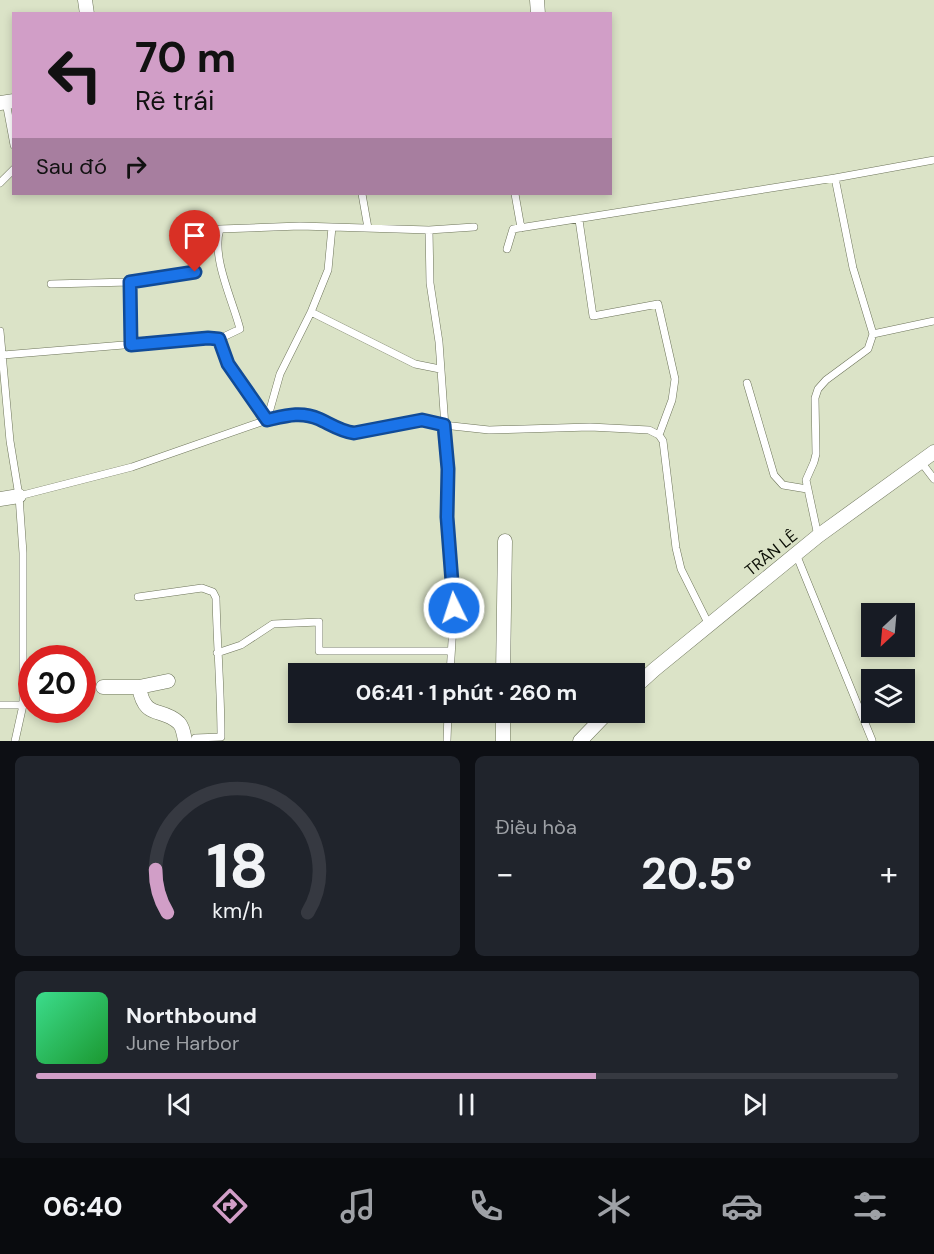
<!DOCTYPE html>
<html lang="vi">
<meta charset="utf-8">
<style>
:root{--surface:#171b24;--page:#20242c;--text:#f1f3f6;--muted:#9ea1a6;--line:#363941;--accent:#d19ec7}
body{margin:0;font-family:"DM Sans",sans-serif;background:var(--page);color:var(--text);height:100vh;display:flex;flex-direction:column;font-size:22px;white-space:nowrap}
*{box-sizing:border-box;margin:0}
p{font-size:20px;color:var(--muted)}
.icon{flex:none;width:33px;height:33px;fill:none;stroke:currentColor;stroke-width:2;stroke-linecap:round;stroke-linejoin:round}
.map{position:relative;height:741px;overflow:hidden}
.panel{display:flex;flex-direction:column;gap:15px;padding:15px;background:#0d0f14;flex:1}
.panel>*{flex:none}
.hud{position:absolute;left:12px;top:12px;width:600px;height:183px;border-radius:0px;box-shadow:0 3px 9px #0003;background:#d19ec7;color:#111;overflow:hidden}
.needle{width:39px;rotate:206deg}
.tools{position:absolute;left:861px;top:603px;display:grid;gap:12px}
.tools a{display:grid;place-items:center;width:54px;height:54px;border-radius:0px;background:var(--surface);box-shadow:0 3px 9px #0003;font-size:30px}
.speed{position:absolute;left:18px;top:645px;display:flex;gap:12px;font-size:30px;font-weight:700;text-align:center}
.speed>*{display:grid;place-content:center;width:78px;height:78px;border-radius:50%;background:var(--surface);box-shadow:0 3px 9px #0003;line-height:1}
.speed .limit{border:9px solid #d22;background:#fff;color:#111}
.pin{position:absolute;display:grid;place-items:center;width:51px;height:51px;color:#fff;margin:-62px -26px;border-radius:50% 50% 50% 0;rotate:-45deg;box-shadow:0 0 6px #0007}
.pin .icon{rotate:45deg}
.me{position:absolute;width:66px;margin:-33px;rotate:356deg;stroke-linejoin:round;filter:drop-shadow(0 0 4px #0008)}
.turn{display:flex;align-items:center;gap:21px;height:126px;padding:0 24px;font-size:27px}
.turn .icon{width:78px;height:78px;stroke-width:2.5}
.turn b{display:block;font-size:42px;line-height:51px}
.then{display:flex;align-items:center;height:57px;padding:0 24px;background:#0003;gap:12px;font-size:22px}
.big{font-size:45px;font-weight:700;line-height:1.1}
.panel .tile{flex:1;display:flex;flex-direction:column;justify-content:center;gap:9px;min-width:0;padding:0 21px;border-radius:9px;background:var(--page)}
.panel .dial{align-items:center;gap:0}
.dial svg{height:156px;overflow:visible;fill:none;stroke:var(--line);stroke-width:7;stroke-linecap:round;text-anchor:middle}
.dial text{fill:var(--text);stroke:none}
.song{display:flex;align-items:center;gap:18px}
.cover{width:72px;height:72px;border-radius:9px;background:linear-gradient(135deg,hsl(150 70% 55%),hsl(130 70% 35%))}
.played{height:6px;border-radius:3px;background:linear-gradient(90deg,var(--accent) 65%,var(--line) 65%)}
.keys{display:flex;justify-content:space-around;direction:ltr}
.heat{display:flex;justify-content:space-between;align-items:center;font-size:33px;direction:ltr}
.panel .tiles{flex:1;display:grid;gap:15px;grid-template-columns:1fr 1fr}
.tile:last-child{grid-column:span 2}
.trip{position:absolute;left:288px;top:663px;width:357px;height:60px;border-radius:0px;background:var(--surface);box-shadow:0 3px 9px #0003;font-weight:700;line-height:60px;text-align:center}
.tabs{display:flex;height:96px;justify-content:space-around;align-items:center;background:#090b0e;color:var(--muted)}
.tabs .icon{width:42px;height:42px}
.tabs .selected{color:var(--accent)}
.tabs b{font-size:27px;color:var(--text)}
.map>svg:first-child{display:block}
</style>
<div class="map">
<svg width="934" height="741" viewBox="0 0 934 741">
<rect width="100%" height="100%" fill="#dbe3c7"/>
<g fill="none" stroke-linecap="round" stroke-linejoin="round">
<defs>
<path id="lane" d="M6,102L14,145
M0,183L14,169
M362,194L368,228
M515,194L521,228
M579,220L593,316L658,304L675,379L672,400L659,435
M429,230L430,283L439,342L448,469L447,517L454,608L450,674
M507,249L513,229L835,178L934,160
M130,282L131,345
M51,284L130,282L195,272
M311,312L415,364L440,369
M0,331L10,441L19,496L23,553V705L15,741
M873,334L934,321
M219,339L240,329C233,301 211,257 220,229L300,226L429,230L474,227
M3,355L208,338L219,339L228,364L267,420
M747,383L774,475L783,485L807,489
M267,420L280,374L311,312L328,270L332,227
M921,462L934,479
M19,496L132,467L267,420C285,416 301,411 319,419C330,424 342,432 354,433L422,420L443,425L489,430L590,427L649,430L659,435L663,441L676,548L681,569L709,625
M818,536L806,480L814,462L816,454L815,398L818,389L826,380L868,349L873,334L853,268L835,178
M796,554L872,740
M138,597L202,588L213,592L216,598C217,645 221,691 221,737L195,738L194,741
M217,653L241,645L273,624L319,622V651H451
M0,705H23
M447,741L448,712"/>
<path id="street" d="M85,0L87,14
M537,0L538,14
M0,103L14,101
M0,499L19,496
M503,674L505,541
M103,687H139C145,721 161,706 179,723C183,727 184,735 185,741
M139,687L168,681
M634,688L655,669L818,536L934,452
M503,741V712
M580,741L608,712"/>
</defs>
<use href="#lane" stroke="#6d745a" stroke-width="8"/>
<use href="#street" stroke="#6d745a" stroke-width="15"/>
<use href="#lane" stroke="#fff" stroke-width="7"/>
<use href="#street" stroke="#fff" stroke-width="14"/>
</g>
<g fill="none" stroke-linecap="round" stroke-linejoin="round">
<defs>
<path id="route" d="M195,272L130,282L131,345L208,338L219,339L228,364L267,420C285,416 301,411 319,419C330,424 342,432 354,433L422,420L444,425L448,469L447,517L454,608"/>
</defs>
<use href="#route" stroke="#114b97" stroke-width="15"/>
<use href="#route" stroke="#1a73e8" stroke-width="10"/>
</g>
<g text-anchor="middle" dominant-baseline="central" stroke-width="5" stroke-linejoin="round" paint-order="stroke">
<g font-size="16" fill="#0a0d04" stroke="#dbe3c7">
<text transform="translate(771 553) rotate(-39)">TRẦN LÊ</text>
</g>
</g>
</svg>
<div class="tools">
<a><svg class="needle" viewBox="-14 -14 28 28"><path d="M0-13l5 13h-10z" fill="#e53935"/><path d="M0 13l5-13h-10z" fill="#9ea1a6"/></svg></a>
<a><svg class="icon" aria-label="layers" viewBox="0 0 24 24"><path d="M12 4l9 5-9 5-9-5zM3 14l9 5 9-5"/></svg></a>
</div>
<div class="speed"><div class="limit">20</div></div>
<div class="pin" style="left:195px;top:272px;background:#d93025"><svg class="icon" aria-label="arrive" viewBox="0 0 24 24"><path d="M6 21V4h12l-3 4 3 4H6"/></svg></div>
<svg class="me" style="left:454px;top:608px" viewBox="-20 -20 40 40"><circle r="17" fill="#1a73e8" stroke="#fff" stroke-width="3"/><path d="M0-11L8 9 0 5-8 9z" fill="#fff"/></svg>
<div class="trip">06:41 · 1 phút · 260 m</div>
<div class="hud">
<div class="turn"><svg class="icon" aria-label="left" viewBox="0 0 24 24"><path d="M17 20v-9H6M10 6l-5 5 5 5"/></svg><div><b>70 m</b>Rẽ trái</div></div>
<div class="then">Sau đó<svg class="icon" aria-label="right" viewBox="0 0 24 24"><path d="M7 20v-9h11M14 6l5 5-5 5"/></svg></div>
</div>
</div>
<section class="panel">
<div class="tiles">
<div class="tile dial"><svg viewBox="0 0 100 80">
<path d="M14 69A42 42 0 1 1 86 69"/>
<path d="M14 69A42 42 0 0 1 8 47" stroke="#d19ec7"/>
<text x="50" y="56" font-size="32" font-weight="700">18</text>
<text x="50" y="72" font-size="11">km/h</text>
</svg></div>
<div class="tile"><p>Điều hòa</p>
<div class="heat"><a>−</a><b class="big">20.5°</b><a>+</a></div>
</div>
<div class="tile">
<div class="song"><i class="cover"></i><div><b>Northbound</b><p>June Harbor</p></div></div>
<div class="played"></div>
<div class="keys"><svg class="icon" aria-label="previous" viewBox="0 0 24 24"><path d="M18 5L8 12l10 7zM5 5v14"/></svg><svg class="icon" aria-label="pause" viewBox="0 0 24 24"><path d="M8 5v14M16 5v14"/></svg><svg class="icon" aria-label="next" viewBox="0 0 24 24"><path d="M6 5l10 7-10 7zM19 5v14"/></svg></div>
</div>
</div>
</section>
<nav class="tabs">
<b>06:40</b>
<svg class="icon selected" aria-label="directions" viewBox="0 0 24 24"><path d="M12 3l9 9-9 9-9-9zM9 14v-3h6M13 9l2 2-2 2"/></svg>
<svg class="icon" aria-label="music" viewBox="0 0 24 24"><path d="M9 18V5l10-2v13"/><circle cx="6" cy="18" r="3"/><circle cx="16" cy="16" r="3"/></svg>
<svg class="icon" aria-label="phone" viewBox="0 0 24 24"><path d="M5 4h4l2 5-3 2q2 4 5 5l2-3 5 2v4C11 20 4 13 5 4z"/></svg>
<svg class="icon" aria-label="climate" viewBox="0 0 24 24"><path d="M12 3v18M4 7l16 10M4 17L20 7"/></svg>
<svg class="icon" aria-label="car" viewBox="0 0 24 24"><path d="M5 17H2v-5l4-1 3-4h7l3 4 3 1v5h-3M9 17h6M6 11h13"/><circle cx="7" cy="17" r="2"/><circle cx="17" cy="17" r="2"/></svg>
<svg class="icon" aria-label="filters" viewBox="0 0 24 24"><path d="M4 7h16M4 17h16"/><circle cx="9" cy="7" r="2"/><circle cx="15" cy="17" r="2"/></svg>
</nav>
